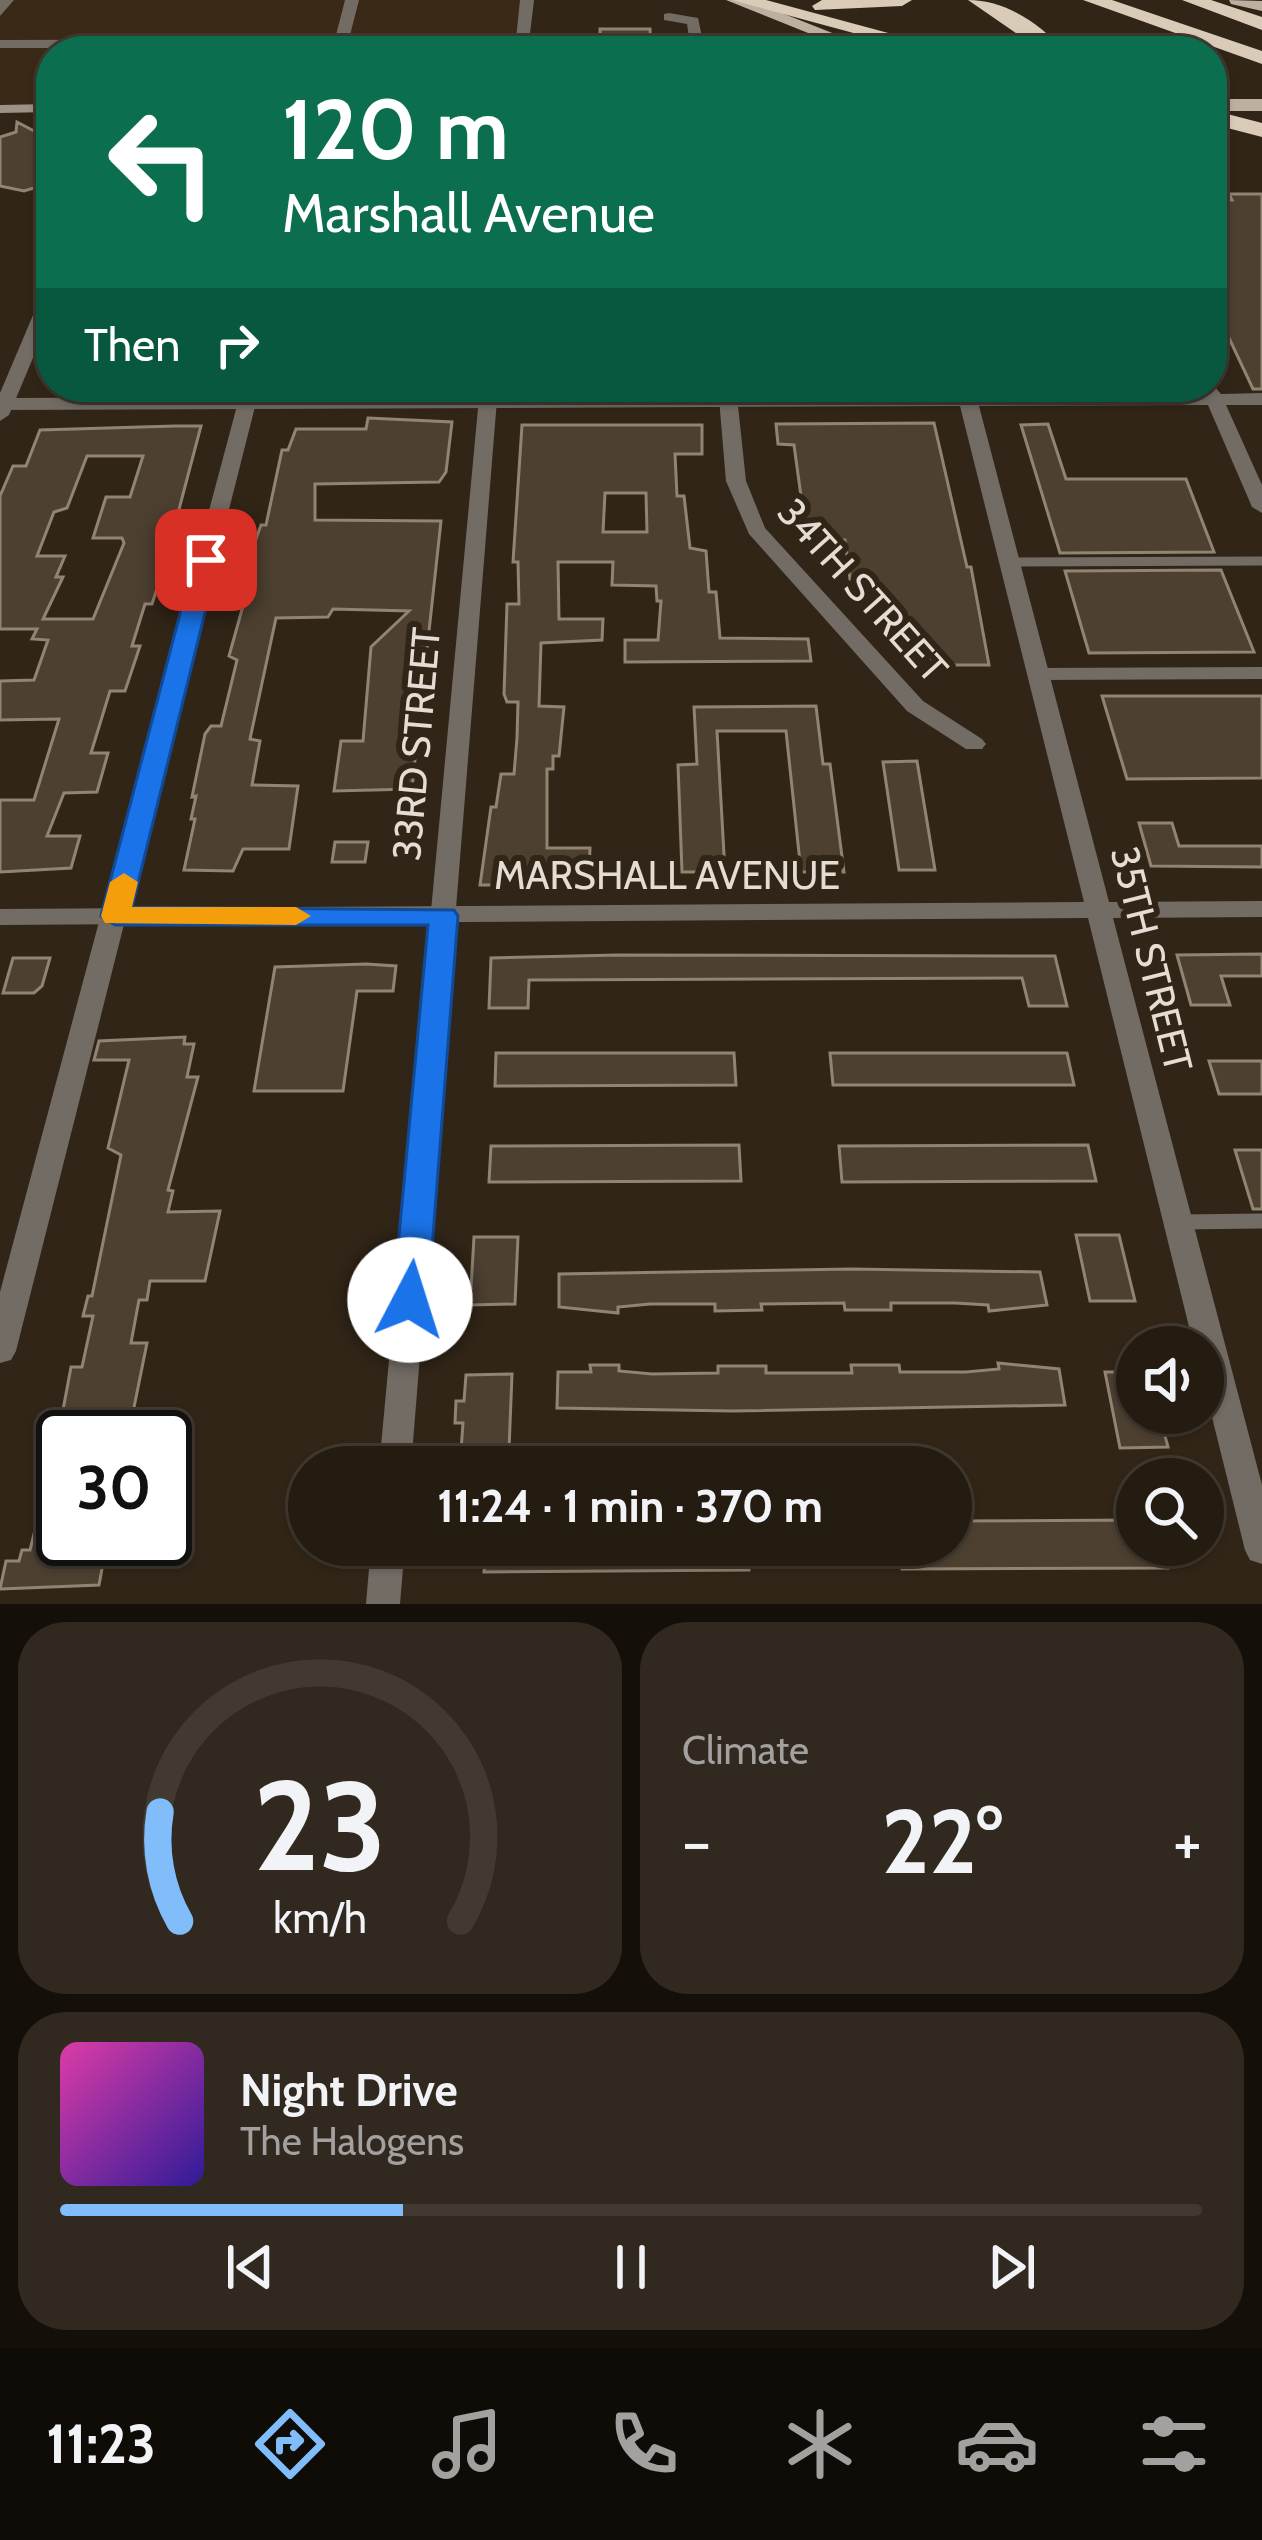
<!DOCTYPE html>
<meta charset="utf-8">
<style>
:root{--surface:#251c11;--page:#31291f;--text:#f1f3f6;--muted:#a3a19f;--line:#423a31;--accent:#80bdfa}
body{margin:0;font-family:Cabin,sans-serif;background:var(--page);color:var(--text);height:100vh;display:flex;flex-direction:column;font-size:45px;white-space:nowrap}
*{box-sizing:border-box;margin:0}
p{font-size:39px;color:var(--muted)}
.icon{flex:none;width:66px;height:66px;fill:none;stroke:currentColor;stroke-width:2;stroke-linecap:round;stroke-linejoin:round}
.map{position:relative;height:1604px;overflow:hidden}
.side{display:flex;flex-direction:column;gap:18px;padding:18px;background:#140f09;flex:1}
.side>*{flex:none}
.banner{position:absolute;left:36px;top:36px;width:1191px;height:366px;border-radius:48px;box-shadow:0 3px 9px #0004,0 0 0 3px var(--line);background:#0b6e4f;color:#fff;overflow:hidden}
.fabs{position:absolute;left:1116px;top:1326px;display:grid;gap:24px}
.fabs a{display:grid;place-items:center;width:108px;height:108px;border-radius:50%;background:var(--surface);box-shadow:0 3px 9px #0004,0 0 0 3px var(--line);font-size:60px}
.speed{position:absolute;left:36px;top:1410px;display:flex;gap:24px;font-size:60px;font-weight:700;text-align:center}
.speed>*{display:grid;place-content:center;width:156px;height:156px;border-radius:50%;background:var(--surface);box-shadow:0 3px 9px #0004,0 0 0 3px var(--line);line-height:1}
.speed .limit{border:6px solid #111;border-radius:18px;background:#fff;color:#111}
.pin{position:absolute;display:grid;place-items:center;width:102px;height:102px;color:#fff;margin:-51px;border-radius:24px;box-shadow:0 6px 18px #0006}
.me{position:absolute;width:132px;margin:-66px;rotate:5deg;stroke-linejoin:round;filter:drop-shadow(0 0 9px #0008)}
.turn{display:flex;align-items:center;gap:42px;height:252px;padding:0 48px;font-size:54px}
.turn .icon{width:156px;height:156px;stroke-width:2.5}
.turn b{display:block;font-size:84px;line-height:102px}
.then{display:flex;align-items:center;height:114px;padding:0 48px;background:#0003;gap:24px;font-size:45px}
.big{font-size:90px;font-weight:800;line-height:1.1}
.side .widget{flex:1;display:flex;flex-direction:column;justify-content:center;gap:18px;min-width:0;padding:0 42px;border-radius:48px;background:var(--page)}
.side .dial{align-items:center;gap:0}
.dial svg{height:312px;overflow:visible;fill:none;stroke:var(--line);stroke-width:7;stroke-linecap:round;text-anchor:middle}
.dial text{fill:var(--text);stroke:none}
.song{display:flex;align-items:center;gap:36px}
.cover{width:144px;height:144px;border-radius:18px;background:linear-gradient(135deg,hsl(320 70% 55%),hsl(250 70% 35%))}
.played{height:12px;border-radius:6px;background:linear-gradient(90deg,var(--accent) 30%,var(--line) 30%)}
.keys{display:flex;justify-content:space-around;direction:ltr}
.heat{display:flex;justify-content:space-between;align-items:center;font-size:66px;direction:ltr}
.side .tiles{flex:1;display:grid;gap:18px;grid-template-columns:1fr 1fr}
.widget:last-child{grid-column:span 2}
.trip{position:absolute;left:288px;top:1446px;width:684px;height:120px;border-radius:60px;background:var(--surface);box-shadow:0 3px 9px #0004,0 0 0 3px var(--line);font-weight:800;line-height:120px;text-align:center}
.dock{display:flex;height:192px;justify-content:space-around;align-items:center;background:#0f0b07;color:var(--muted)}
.dock .icon{width:84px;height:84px}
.dock .active{color:var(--accent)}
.dock b{font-size:54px;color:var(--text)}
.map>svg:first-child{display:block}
</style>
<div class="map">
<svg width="1262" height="1604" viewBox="0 0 1262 1604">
<rect width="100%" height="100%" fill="#312517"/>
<path fill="#3a2916" d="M8,0H526L520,51H51V108L0,109V13Z"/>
<path fill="#4d4031" stroke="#928473" stroke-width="3" fill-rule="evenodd" d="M600,29H650L651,51H600Z
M17,122L51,140V183L24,191L0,186V137L16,132Z
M1229,194H1262V389H1253L1212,302V200H1232Z
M368,418L452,422L446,472L439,482L315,484V520L441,521L424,677H416L410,740H417L412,789L334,791L341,741H363L371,647L409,611L333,609L328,617L276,618L250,739L260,741L252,785L298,786L289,849H243L233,871L184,870L195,819H191L196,796L192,797L205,734L211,726H221L237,660L229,656L248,588H243L251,553L261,525H266L282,450H288L296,429H366Z
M934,423L967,567H971L989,665H933L929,648L923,647L922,640H885L877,588L851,587L845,540H807L794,445L778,444L776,424Z
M1048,424L1066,479H1186L1214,552L1060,553L1021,425Z
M522,425H702V454H675L677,496H684L690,548L706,551L709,592H716L720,638L808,639L811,661L625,662V640H658L661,601H657L656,586L612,585L613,562H558L559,619H603L602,640L541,643L539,706L564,707L559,756H553V769H547V848H590L589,878H515L514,885H480L491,807H496L501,774H514L517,738L518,702H507L504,694L507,604H519L518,562H513ZM605,493H646L647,532H603Z
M175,426H201L163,570L152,604H145L132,646H140L125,691H110L91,753H108L97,792L64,793L47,836H80L71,868L0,872V800H34L59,719L0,720V681L34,680L48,640L32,639L37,629H0V496L13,466H26L40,430ZM87,456H143L130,497H106L93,538H122L124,543L93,619H43L63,577H56L65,556H37L54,512L67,508Z
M1221,570L1254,652L1089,653L1065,571Z
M1102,696H1262V778L1127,779Z
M816,706L823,764H830L844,872H801L786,731H717L725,872H682L678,765L697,764L694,707Z
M917,761L935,870H899L883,762Z
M1139,823H1172L1179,846H1262V867L1151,866Z
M335,842H368L365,862H332Z
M1262,954V976H1221L1230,1005H1191L1177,955Z
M618,955L1055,956L1067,1006H1029L1022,978L529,980L528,1008H489L491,958Z
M13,958H50L42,986L34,993H3Z
M366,964L396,966L393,991H357L343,1091H254L275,967Z
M185,1037L184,1044H194L187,1077H198L168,1190L173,1191L168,1212L220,1211L205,1281H150L147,1300H139L131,1343H147L128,1437H58L71,1367H82L93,1316H83L88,1296H92L121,1155L108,1148L129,1060H94L99,1041Z
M496,1053H734L736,1085L495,1086Z
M830,1053H1067L1074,1085H833Z
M1209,1061H1262V1094H1219Z
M739,1145L741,1181L489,1182L491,1146Z
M1088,1145L1096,1181L842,1182L839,1146Z
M1235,1150H1262V1209H1253Z
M1076,1235H1119L1135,1301H1090Z
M474,1237H518L515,1304L470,1305Z
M852,1269L1040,1272L1047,1305L989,1311L988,1305L955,1303H891V1310H845L844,1303L761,1304L762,1310L715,1311V1304H650L618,1307V1313L559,1307V1274Z
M998,1363L1059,1369L1065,1405L732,1411L557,1408L558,1372H591L590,1365H619V1371L652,1374L718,1373V1366H766V1373H852L851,1365H899L900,1372H966L999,1369Z
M1105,1372H1137V1413H1159L1168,1447L1120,1448Z
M512,1374L509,1450L461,1451L463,1423H455L456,1401H464L466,1375Z
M55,1450L63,1451V1550H89L87,1559L104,1558L99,1585L0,1589L6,1561H19L22,1550H30Z
M1137,1520V1545H1163L1168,1568L902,1569L899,1545H951V1521Z
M487,1545H748L749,1570L484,1572Z"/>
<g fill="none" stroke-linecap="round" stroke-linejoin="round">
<path stroke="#726c65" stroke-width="9" d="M1009,562L1262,561"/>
<path stroke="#726c65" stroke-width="12" d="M1038,674L1262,673"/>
<path stroke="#726c65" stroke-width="15" d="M1179,1222L1262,1221"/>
<path fill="#726c65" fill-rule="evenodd" d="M0,0H14L0,16Z
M345,0H359L349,39H516L520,0H534L528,51H514V47H347L346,51H332L333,48H0V40L335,39Z
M669,13L698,18L705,51H691L687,24L664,20V14Z
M51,289V315L9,415L0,421V393L42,294Z
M242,387H260L16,1351L11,1360L0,1363V1292Z
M480,387H498L411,1467H379Z
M718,387H736L746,481L765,528L923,701L982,739L986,744L982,749H966L907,711L749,534L726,481Z
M371,1545H405L400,1604H366Z"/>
<path fill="#726c65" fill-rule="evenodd" d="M1212,384L1221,394L1262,393V405H1226L1262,485V513L1252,507L1208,405L979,406L1109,902L1262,901V917L1113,918L1262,1485V1564L1250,1560L1245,1550L1203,1381V1347H1194L1088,918L0,925V909L1084,902L960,406L0,410V398L957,395V387H973L976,395L1203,394L1202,387Z"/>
<path fill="#9c9287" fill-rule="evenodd" d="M51,104V112L0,113V105Z"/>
<path fill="#bdb0a1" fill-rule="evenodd" d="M726,0H749L878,51H853Z
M1229,0L1262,1V11L1231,4Z
M1212,99H1262V111H1212Z"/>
<path fill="#dacbb9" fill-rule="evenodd" d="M732,0H766L955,51H920Z
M822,0H912L902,6L815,10L812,6Z
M968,0C1005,0 1040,23 1064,51H1042Z
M1083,0H1112L1262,51V64Z
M1182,0H1211L1262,17V30Z
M1212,110L1262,123V137L1212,124Z"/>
</g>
<path fill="#1a73e8" stroke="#114b97" stroke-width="3" d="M206,553L218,560L132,907L454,910L458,916L428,1300L422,1309L410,1313L398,1309L393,1300L428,925H115L101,916L194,560Z"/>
<path fill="#f59e0b" d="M124,873L138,882L132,907H296L311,916L296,925L105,923L101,916L110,882Z"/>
<g text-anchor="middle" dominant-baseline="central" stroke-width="12" stroke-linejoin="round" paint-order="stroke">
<g font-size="39" fill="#e5ddd4" stroke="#312517">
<text transform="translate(863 590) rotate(48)">34TH STREET</text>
<text transform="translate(416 744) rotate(-85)">33RD STREET</text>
<text x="667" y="875">MARSHALL AVENUE</text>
<text transform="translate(1152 959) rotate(76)">35TH STREET</text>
</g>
</g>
</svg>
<div class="fabs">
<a><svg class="icon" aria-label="sound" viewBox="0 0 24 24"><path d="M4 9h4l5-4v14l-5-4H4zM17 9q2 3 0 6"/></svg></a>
<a><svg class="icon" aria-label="search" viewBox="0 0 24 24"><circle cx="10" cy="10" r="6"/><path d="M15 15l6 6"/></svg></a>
</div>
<div class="speed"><div class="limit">30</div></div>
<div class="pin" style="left:206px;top:560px;background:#d93025"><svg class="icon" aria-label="arrive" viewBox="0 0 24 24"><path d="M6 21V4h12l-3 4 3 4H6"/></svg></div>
<svg class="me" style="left:410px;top:1300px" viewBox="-20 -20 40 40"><circle r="19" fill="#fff"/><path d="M0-13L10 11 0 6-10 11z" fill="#1a73e8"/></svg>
<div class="trip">11:24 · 1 min · 370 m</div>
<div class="banner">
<div class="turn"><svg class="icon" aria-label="left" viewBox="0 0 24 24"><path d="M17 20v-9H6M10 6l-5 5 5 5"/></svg><div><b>120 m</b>Marshall Avenue</div></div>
<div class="then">Then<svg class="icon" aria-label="right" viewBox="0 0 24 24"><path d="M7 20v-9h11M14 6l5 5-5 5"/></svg></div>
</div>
</div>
<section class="side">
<div class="tiles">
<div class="widget dial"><svg viewBox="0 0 100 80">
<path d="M14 69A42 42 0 1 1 86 69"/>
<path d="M14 69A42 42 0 0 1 9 41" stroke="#80bdfa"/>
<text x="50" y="56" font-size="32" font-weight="700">23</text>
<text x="50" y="72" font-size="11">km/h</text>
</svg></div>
<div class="widget"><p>Climate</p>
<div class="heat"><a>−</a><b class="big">22°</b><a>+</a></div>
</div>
<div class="widget">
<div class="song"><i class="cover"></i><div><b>Night Drive</b><p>The Halogens</p></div></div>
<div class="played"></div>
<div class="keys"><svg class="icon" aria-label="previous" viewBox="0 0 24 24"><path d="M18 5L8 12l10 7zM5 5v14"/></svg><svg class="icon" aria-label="pause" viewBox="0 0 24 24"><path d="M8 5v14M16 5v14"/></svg><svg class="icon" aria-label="next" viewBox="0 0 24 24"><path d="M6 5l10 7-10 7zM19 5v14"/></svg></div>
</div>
</div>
</section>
<nav class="dock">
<b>11:23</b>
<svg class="icon active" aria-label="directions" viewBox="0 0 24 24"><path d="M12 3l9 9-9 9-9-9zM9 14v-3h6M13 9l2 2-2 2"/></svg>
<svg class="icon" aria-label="music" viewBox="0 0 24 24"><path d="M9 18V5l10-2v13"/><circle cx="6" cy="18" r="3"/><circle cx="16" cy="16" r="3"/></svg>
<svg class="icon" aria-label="phone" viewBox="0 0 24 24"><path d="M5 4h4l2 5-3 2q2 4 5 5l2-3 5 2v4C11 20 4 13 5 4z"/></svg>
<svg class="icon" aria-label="climate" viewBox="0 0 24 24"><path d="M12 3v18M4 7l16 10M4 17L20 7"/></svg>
<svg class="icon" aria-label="car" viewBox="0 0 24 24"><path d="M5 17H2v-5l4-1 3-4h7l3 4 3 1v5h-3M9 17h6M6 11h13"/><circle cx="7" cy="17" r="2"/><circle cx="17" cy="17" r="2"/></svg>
<svg class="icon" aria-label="filters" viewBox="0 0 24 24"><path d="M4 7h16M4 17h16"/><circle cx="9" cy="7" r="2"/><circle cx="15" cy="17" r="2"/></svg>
</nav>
